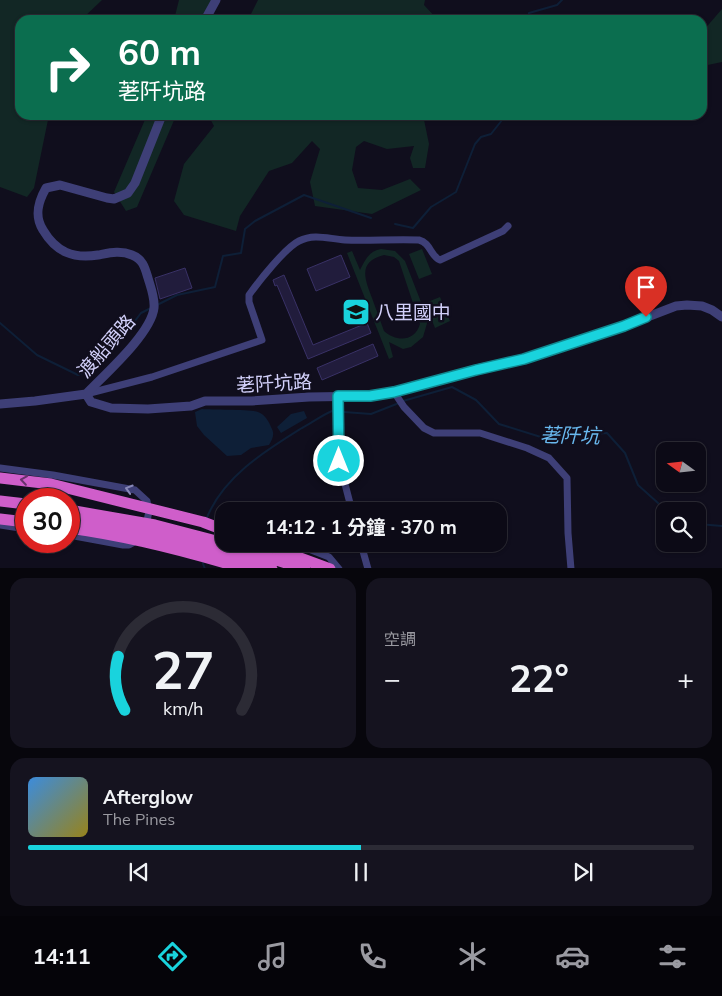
<!DOCTYPE html>
<html lang="zh-TW">
<meta charset="utf-8">
<style>
:root{--surface:#0c0a16;--page:#15131f;--text:#f1f3f6;--muted:#9a9aa1;--line:#2c2b35;--accent:#19d3dd}
body{margin:0;font-family:Mulish,"Noto Sans TC",sans-serif;background:var(--page);color:var(--text);height:100vh;display:flex;flex-direction:column;font-size:19px;white-space:nowrap}
*{box-sizing:border-box;margin:0}
p{font-size:16px;color:var(--muted)}
.icon{flex:none;width:28px;height:28px;fill:none;stroke:currentColor;stroke-width:2;stroke-linecap:round;stroke-linejoin:round}
.map{position:relative;height:568px;overflow:hidden}
.drawer{display:flex;flex-direction:column;gap:10px;padding:10px;background:#07060c;flex:1}
.drawer>*{flex:none}
.top-card{position:absolute;left:15px;top:15px;width:692px;height:105px;border-radius:15px;box-shadow:0 1px 4px #0004,0 0 0 1px var(--line);background:#0b6e4f;color:#fff;overflow:hidden}
.needle{width:32px;rotate:285deg}
.buttons{position:absolute;left:656px;top:442px;display:grid;gap:10px}
.buttons a{display:grid;place-items:center;width:50px;height:50px;border-radius:10px;background:var(--surface);box-shadow:0 1px 4px #0004,0 0 0 1px var(--line);font-size:25px}
.speed{position:absolute;left:15px;top:488px;display:flex;gap:10px;font-size:25px;font-weight:700;text-align:center}
.speed>*{display:grid;place-content:center;width:65px;height:65px;border-radius:50%;background:var(--surface);box-shadow:0 1px 4px #0004,0 0 0 1px var(--line);line-height:1}
.speed .limit{border:8px solid #d22;background:#fff;color:#111}
.pin{position:absolute;display:grid;place-items:center;width:42px;height:42px;color:#fff;margin:-51px -21px;border-radius:50% 50% 50% 0;rotate:-45deg;box-shadow:0 0 5px #0007}
.pin .icon{rotate:45deg}
.me{position:absolute;width:55px;margin:-28px;rotate:0deg;stroke-linejoin:round;filter:drop-shadow(0 0 4px #0008)}
.turn{display:flex;align-items:center;gap:18px;height:105px;padding:0 20px;font-size:22px}
.turn .icon{width:65px;height:65px;stroke-width:2.5}
.turn b{display:block;font-size:35px;line-height:42px}
.big{font-size:38px;font-weight:700;line-height:1.1}
.drawer .widget{flex:1;display:flex;flex-direction:column;justify-content:center;gap:8px;min-width:0;padding:0 18px;border-radius:15px;background:var(--page)}
.drawer .dial{align-items:center;gap:0}
.dial svg{height:130px;overflow:visible;fill:none;stroke:var(--line);stroke-width:7;stroke-linecap:round;text-anchor:middle}
.dial text{fill:var(--text);stroke:none}
.song{display:flex;align-items:center;gap:15px}
.cover{width:60px;height:60px;border-radius:8px;background:linear-gradient(135deg,hsl(210 70% 55%),hsl(50 70% 35%))}
.played{height:5px;border-radius:2px;background:linear-gradient(90deg,var(--accent) 50%,var(--line) 50%)}
.keys{display:flex;justify-content:space-around;direction:ltr}
.heat{display:flex;justify-content:space-between;align-items:center;font-size:28px;direction:ltr}
.drawer .tiles{flex:1;display:grid;gap:10px;grid-template-columns:1fr 1fr}
.widget:last-child{grid-column:span 2}
.trip{position:absolute;left:215px;top:502px;width:292px;height:50px;border-radius:15px;background:var(--surface);box-shadow:0 1px 4px #0004,0 0 0 1px var(--line);font-weight:700;line-height:50px;text-align:center}
.tab-bar{display:flex;height:80px;justify-content:space-around;align-items:center;background:#050409;color:var(--muted)}
.tab-bar .icon{width:35px;height:35px}
.tab-bar .selected{color:var(--accent)}
.tab-bar b{font-size:22px;color:var(--text)}
.map>svg:first-child{display:block}
</style>
<div class="map">
<svg width="722" height="569" viewBox="0 0 722 569">
<rect width="100%" height="100%" fill="#100e1d"/>
<path fill="#122725" fill-rule="evenodd" d="M0,0H102L81,20H20V115H49L34,188L27,197L0,187Z
M179,0H212L202,20H174Z
M258,0H425L424,5L438,20H248Z
M722,9V62L703,66V31Z
M147,115H174L175,118L137,207L126,211L114,192Z
M208,115H423L429,144L425,168H413L410,158L414,146L387,149L364,141L356,147L352,170L358,188L382,190L410,179L421,190L372,214L315,206L310,182L320,149L312,141L292,163L269,171L240,216L236,231L184,215L174,201L184,164L214,126Z
M381,249L395,251L405,261L428,320L423,337L411,347L403,349L389,342L393,357L389,359L347,253L352,251L360,270C365,260 369,251 381,249ZM384,255L394,257L399,261L420,324C415,342 396,342 384,331C380,320 376,309 372,298C365,279 357,262 384,255Z
M422,249L432,274L419,279L409,254Z
M440,297L450,321L435,328L425,303Z"/>
<path fill="#0e1f37" d="M202,409C213,410 250,409 258,412C264,414 269,421 271,427C275,434 273,438 269,445L251,448L241,455L227,456L204,435L197,426L195,412Z
M304,411L307,418L281,433L277,427L291,414Z"/>
<g fill="none" stroke-linecap="round" stroke-linejoin="round">
<path stroke="#0e1f37" stroke-width="2" d="M528,20L529,13L557,5L562,0
M395,224L413,228L431,207L456,192L475,144L481,137L491,134L506,115
M157,305L177,295L215,287L223,256L241,253L245,229L255,221L304,195L371,218
M0,323L37,355L78,375L103,363L141,313L151,308
M403,401L452,387L476,400L499,424L544,438L607,433L625,453L638,485L658,503
M344,412L371,414L399,403
M669,510L671,511
M206,520C222,477 265,451 302,428C312,423 322,415 332,411
M698,524L722,526
M202,561L205,569"/>
</g>
<path fill="#211c3c" stroke="#393166" d="M341,255L350,277L316,291L307,269Z
M185,268L192,288L160,299L155,278Z
M284,275L313,345L367,323L371,333L308,359L277,285L275,286L273,280Z
M373,344L378,356L322,380L317,368Z"/>
<g fill="none" stroke-linecap="round" stroke-linejoin="round">
<path stroke="#3e3f77" stroke-width="7" d="M394,392L404,407L424,428L434,433H480L527,448L549,458L567,478L568,533L571,569
M86,394L152,377L262,340L249,302V295C259,281 285,248 299,241C315,233 328,239 345,240C369,241 394,239 419,240C431,243 430,256 440,260L503,231L508,226
M338,396L339,461L352,511
M0,468L53,475L135,490L147,501L149,511L146,526
M0,525L26,529
M69,535L123,545H129L136,541
M296,544L329,557L339,569
M361,544L368,569"/>
<path stroke="#3e3f77" stroke-width="9" d="M205,20L216,0
M86,394C104,375 151,334 154,308C155,298 151,288 148,278C145,268 143,259 132,255C120,250 109,253 98,255C73,259 56,252 43,230C34,216 38,202 46,188L60,185L107,198L114,199L128,193L135,183L162,115
M0,404L35,401L86,394L91,402L111,408L148,409L191,406L205,401H252L309,397L370,396L394,392L476,369L524,359L624,326L676,306L687,305L702,306L712,310L722,317"/>
<path stroke="#cf5eca" stroke-width="11" d="M0,501L26,504
M0,519L26,522
M262,544L330,569"/>
<path stroke="#cf5eca" stroke-width="11" d="M0,478L51,484L203,522L224,530
M69,510L155,525L224,543
M69,520C138,529 205,548 272,569
M69,528C128,536 187,551 245,569
M225,544L305,569"/>
</g>
<defs><path id="oneway-chevron" d="M-2-3.5L2.5 0L-2 3.5" fill="none" stroke-width="1.6" stroke-linecap="round" stroke-linejoin="round" transform="scale(1.25)"/></defs>
<use stroke="#66326b" href="#oneway-chevron" transform="translate(24 480) rotate(-172)"/>
<use stroke="#8888b8" href="#oneway-chevron" transform="translate(129 489) rotate(-163)"/>
<g fill="none" stroke-linecap="round" stroke-linejoin="round">
<defs>
<path id="route" d="M339,461L338,396H370L394,392L476,370L524,359L624,326L646,317"/>
</defs>
<use href="#route" stroke="#108990" stroke-width="12"/>
<use href="#route" stroke="#19d3dd" stroke-width="9"/>
</g>
<defs>
<symbol id="school-square" viewBox="-11 -11 22 22"><rect x="-9" y="-9" width="18" height="18" rx="4" fill="#19d3dd" stroke="#100e1d"/><path d="M0-5L7-2L0 1L-7-2ZM-4 1L0 2.5L4 1V4Q0 6-4 4Z" fill="#111"/></symbol>
</defs>
<g fill-rule="evenodd">
<use href="#school-square" x="340" y="296" width="32" height="32"/>
</g>
<g text-anchor="middle" dominant-baseline="central" stroke-width="5" stroke-linejoin="round" paint-order="stroke">
<g font-size="19" fill="#d2d0fa" stroke="#100e1d" text-anchor="start">
<text x="375" y="312">八里國中</text>
</g>
<g font-size="19" fill="#d2d0fa" stroke="#100e1d">
<text transform="translate(106 346) rotate(-49)">渡船頭路</text>
<text transform="translate(274 383) rotate(-3)">荖阡坑路</text>
</g>
<g font-size="20" font-style="italic" fill="#69b8ee" stroke="#100e1d">
<text transform="translate(570 435) rotate(1)">荖阡坑</text>
</g>
</g>
</svg>
<div class="buttons">
<a><svg class="needle" viewBox="-14 -14 28 28"><path d="M0-13l5 13h-10z" fill="#e53935"/><path d="M0 13l5-13h-10z" fill="#9a9aa1"/></svg></a>
<a><svg class="icon" aria-label="search" viewBox="0 0 24 24"><circle cx="10" cy="10" r="6"/><path d="M15 15l6 6"/></svg></a>
</div>
<div class="speed"><div class="limit">30</div></div>
<div class="pin" style="left:646px;top:317px;background:#d93025"><svg class="icon" aria-label="arrive" viewBox="0 0 24 24"><path d="M6 21V4h12l-3 4 3 4H6"/></svg></div>
<svg class="me" style="left:339px;top:461px" viewBox="-20 -20 40 40"><circle r="17" fill="#19d3dd" stroke="#fff" stroke-width="3"/><path d="M0-11L8 9 0 5-8 9z" fill="#fff"/></svg>
<div class="trip">14:12 · 1 分鐘 · 370 m</div>
<div class="top-card">
<div class="turn"><svg class="icon" aria-label="right" viewBox="0 0 24 24"><path d="M7 20v-9h11M14 6l5 5-5 5"/></svg><div><b>60 m</b>荖阡坑路</div></div>
</div>
</div>
<section class="drawer">
<div class="tiles">
<div class="widget dial"><svg viewBox="0 0 100 80">
<path d="M14 69A42 42 0 1 1 86 69"/>
<path d="M14 69A42 42 0 0 1 10 36" stroke="#19d3dd"/>
<text x="50" y="56" font-size="32" font-weight="700">27</text>
<text x="50" y="72" font-size="11">km/h</text>
</svg></div>
<div class="widget"><p>空調</p>
<div class="heat"><a>−</a><b class="big">22°</b><a>+</a></div>
</div>
<div class="widget">
<div class="song"><i class="cover"></i><div><b>Afterglow</b><p>The Pines</p></div></div>
<div class="played"></div>
<div class="keys"><svg class="icon" aria-label="previous" viewBox="0 0 24 24"><path d="M18 5L8 12l10 7zM5 5v14"/></svg><svg class="icon" aria-label="pause" viewBox="0 0 24 24"><path d="M8 5v14M16 5v14"/></svg><svg class="icon" aria-label="next" viewBox="0 0 24 24"><path d="M6 5l10 7-10 7zM19 5v14"/></svg></div>
</div>
</div>
</section>
<nav class="tab-bar">
<b>14:11</b>
<svg class="icon selected" aria-label="directions" viewBox="0 0 24 24"><path d="M12 3l9 9-9 9-9-9zM9 14v-3h6M13 9l2 2-2 2"/></svg>
<svg class="icon" aria-label="music" viewBox="0 0 24 24"><path d="M9 18V5l10-2v13"/><circle cx="6" cy="18" r="3"/><circle cx="16" cy="16" r="3"/></svg>
<svg class="icon" aria-label="phone" viewBox="0 0 24 24"><path d="M5 4h4l2 5-3 2q2 4 5 5l2-3 5 2v4C11 20 4 13 5 4z"/></svg>
<svg class="icon" aria-label="climate" viewBox="0 0 24 24"><path d="M12 3v18M4 7l16 10M4 17L20 7"/></svg>
<svg class="icon" aria-label="car" viewBox="0 0 24 24"><path d="M5 17H2v-5l4-1 3-4h7l3 4 3 1v5h-3M9 17h6M6 11h13"/><circle cx="7" cy="17" r="2"/><circle cx="17" cy="17" r="2"/></svg>
<svg class="icon" aria-label="filters" viewBox="0 0 24 24"><path d="M4 7h16M4 17h16"/><circle cx="9" cy="7" r="2"/><circle cx="15" cy="17" r="2"/></svg>
</nav>
